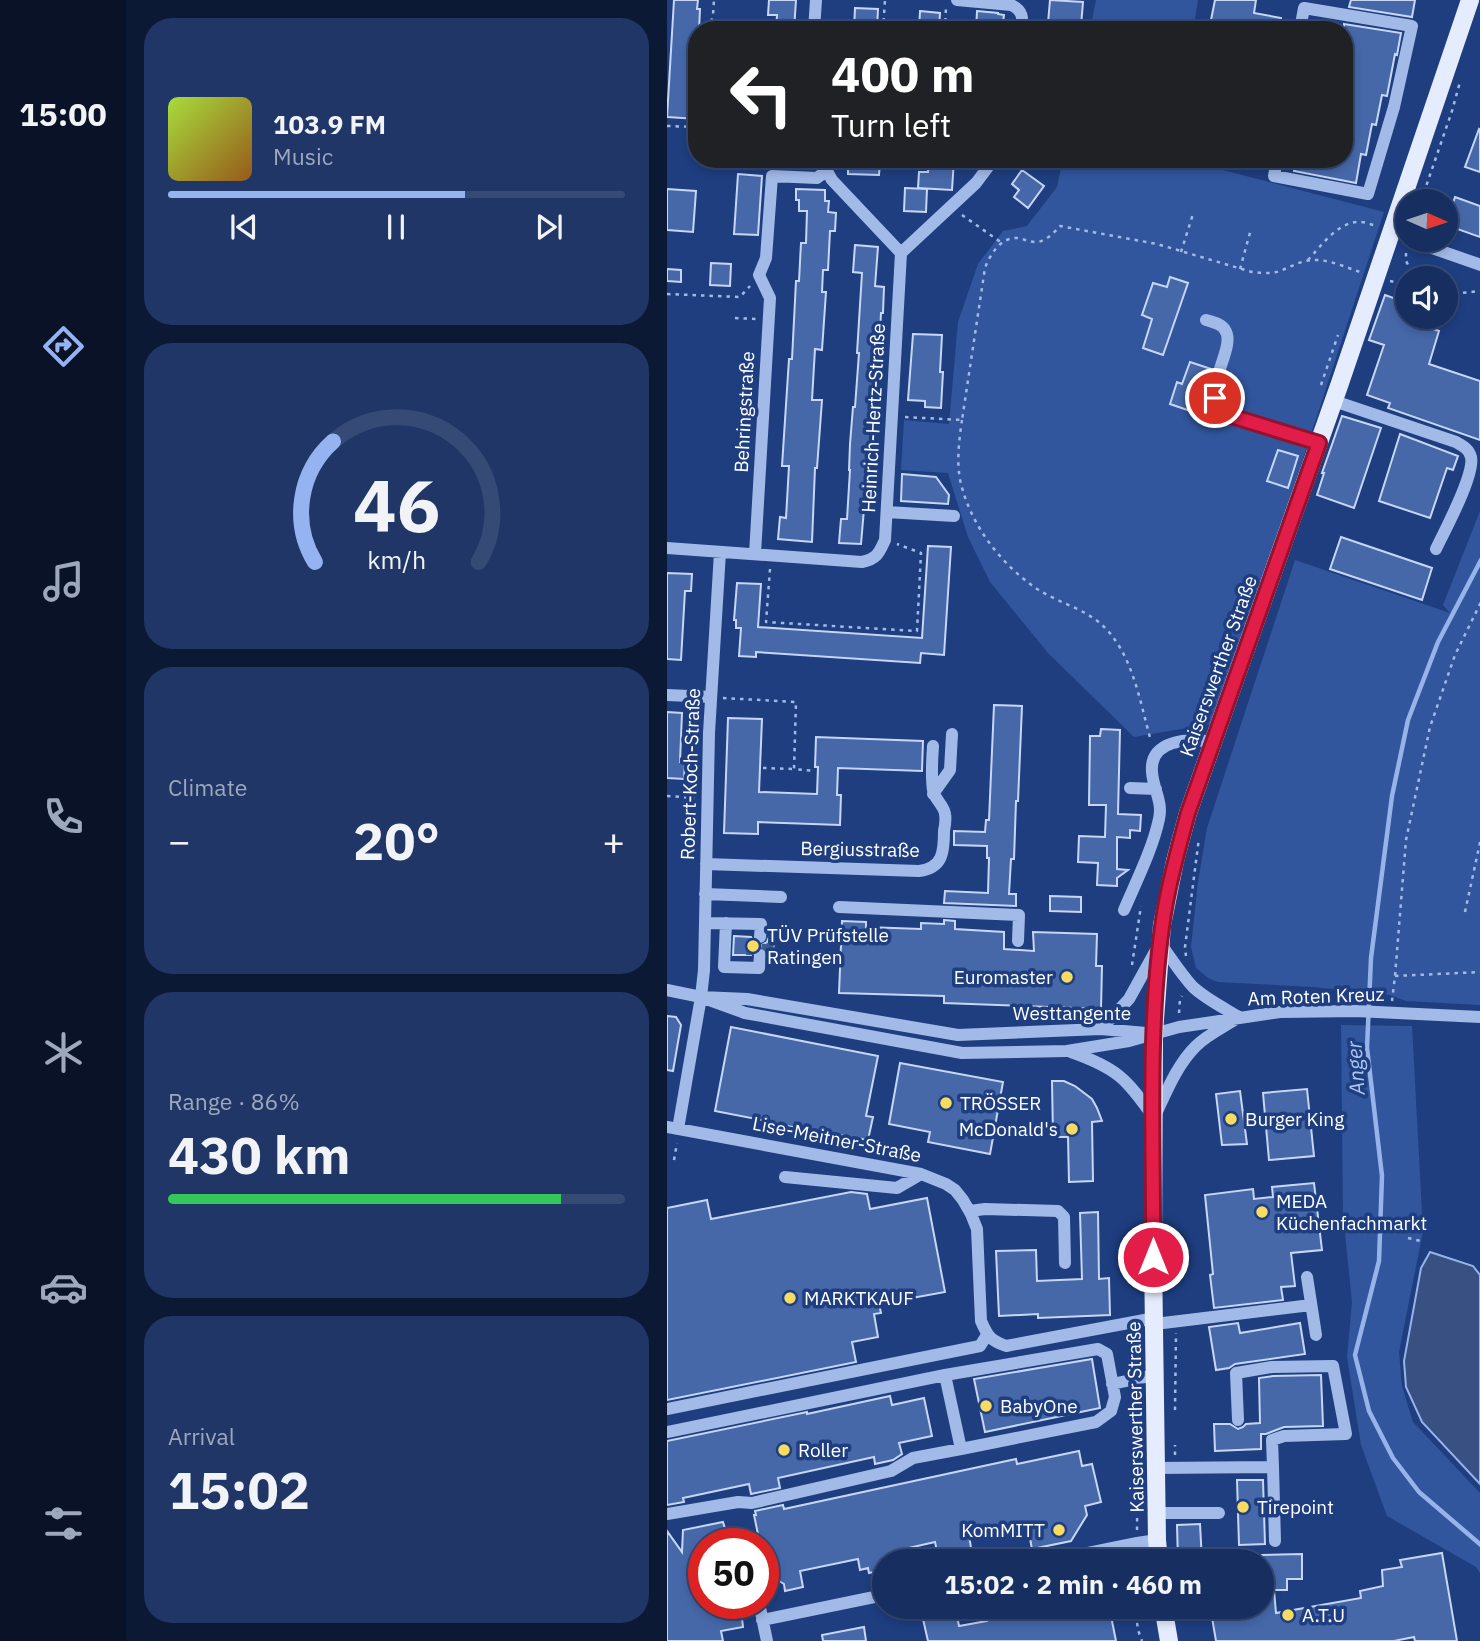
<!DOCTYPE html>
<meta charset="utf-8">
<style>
:root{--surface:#162e60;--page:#1f3666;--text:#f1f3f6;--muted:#9ea8bd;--line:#354a75;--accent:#95b2f1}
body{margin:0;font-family:"IBM Plex Sans",sans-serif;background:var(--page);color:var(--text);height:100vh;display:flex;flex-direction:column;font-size:26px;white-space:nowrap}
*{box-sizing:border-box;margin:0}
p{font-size:23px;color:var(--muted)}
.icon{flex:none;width:38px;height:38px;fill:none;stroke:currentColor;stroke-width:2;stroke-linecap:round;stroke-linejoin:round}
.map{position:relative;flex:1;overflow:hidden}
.drawer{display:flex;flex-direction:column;gap:18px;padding:18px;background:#0c1935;width:541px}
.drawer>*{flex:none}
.top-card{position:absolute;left:21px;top:21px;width:665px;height:147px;border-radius:28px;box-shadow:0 4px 10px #0003,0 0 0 2px var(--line);background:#202124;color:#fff;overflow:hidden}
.needle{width:46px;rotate:93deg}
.buttons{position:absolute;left:728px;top:189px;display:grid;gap:14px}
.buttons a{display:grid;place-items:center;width:63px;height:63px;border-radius:50%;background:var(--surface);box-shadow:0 4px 10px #0003,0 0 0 2px var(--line);font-size:35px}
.speed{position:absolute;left:21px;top:1528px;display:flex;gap:14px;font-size:35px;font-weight:700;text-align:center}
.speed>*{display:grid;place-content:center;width:91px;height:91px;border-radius:50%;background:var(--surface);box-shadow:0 4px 10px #0003,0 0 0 2px var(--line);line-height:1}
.speed .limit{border:10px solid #d22;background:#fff;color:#111}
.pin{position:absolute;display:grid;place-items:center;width:60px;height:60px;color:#fff;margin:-30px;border:4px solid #fff;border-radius:50%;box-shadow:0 2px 7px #0007}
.me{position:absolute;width:77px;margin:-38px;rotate:0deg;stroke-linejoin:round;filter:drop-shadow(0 0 5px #0008)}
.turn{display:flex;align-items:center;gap:24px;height:147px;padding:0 28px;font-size:32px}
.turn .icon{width:91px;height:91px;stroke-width:2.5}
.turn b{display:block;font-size:49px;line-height:60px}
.big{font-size:52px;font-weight:800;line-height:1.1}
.drawer .card{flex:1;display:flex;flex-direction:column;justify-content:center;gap:10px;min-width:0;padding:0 24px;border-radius:28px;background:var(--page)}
.drawer .dial{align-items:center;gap:0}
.dial svg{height:182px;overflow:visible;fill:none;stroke:var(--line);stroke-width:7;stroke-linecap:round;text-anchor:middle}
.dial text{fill:var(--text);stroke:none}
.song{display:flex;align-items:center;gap:21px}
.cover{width:84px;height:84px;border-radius:10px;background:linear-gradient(135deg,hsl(80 70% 55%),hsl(30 70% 35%))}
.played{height:7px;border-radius:4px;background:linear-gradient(90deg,var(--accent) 65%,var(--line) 65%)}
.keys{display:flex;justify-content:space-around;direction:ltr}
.heat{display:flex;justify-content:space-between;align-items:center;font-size:38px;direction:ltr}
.charge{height:10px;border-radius:5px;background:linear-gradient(90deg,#34c759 86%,var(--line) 0)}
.trip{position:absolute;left:205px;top:1549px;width:402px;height:70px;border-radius:35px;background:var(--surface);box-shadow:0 4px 10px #0003,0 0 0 2px var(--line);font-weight:800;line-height:70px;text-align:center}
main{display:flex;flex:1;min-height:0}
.tab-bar{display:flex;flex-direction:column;width:126px;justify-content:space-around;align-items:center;background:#091226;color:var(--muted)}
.tab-bar .icon{width:49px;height:49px}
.tab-bar .selected{color:var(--accent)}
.tab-bar b{font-size:32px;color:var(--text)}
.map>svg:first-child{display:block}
</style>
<main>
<nav class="tab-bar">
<b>15:00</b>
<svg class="icon selected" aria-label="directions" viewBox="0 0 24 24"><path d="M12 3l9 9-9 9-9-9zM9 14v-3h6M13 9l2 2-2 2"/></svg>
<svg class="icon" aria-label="music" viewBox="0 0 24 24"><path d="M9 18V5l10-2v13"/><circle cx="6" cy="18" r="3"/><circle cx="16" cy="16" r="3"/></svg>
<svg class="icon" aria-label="phone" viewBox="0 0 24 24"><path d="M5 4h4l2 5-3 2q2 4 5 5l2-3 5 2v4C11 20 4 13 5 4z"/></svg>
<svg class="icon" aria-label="climate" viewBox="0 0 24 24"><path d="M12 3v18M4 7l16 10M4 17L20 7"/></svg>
<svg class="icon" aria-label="car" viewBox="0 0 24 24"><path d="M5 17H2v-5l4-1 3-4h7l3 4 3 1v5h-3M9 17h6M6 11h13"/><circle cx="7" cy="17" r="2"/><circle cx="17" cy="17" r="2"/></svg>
<svg class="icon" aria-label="filters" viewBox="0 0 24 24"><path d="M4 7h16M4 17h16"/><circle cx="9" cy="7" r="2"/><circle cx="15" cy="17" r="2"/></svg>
</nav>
<section class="drawer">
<div class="card">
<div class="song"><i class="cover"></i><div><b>103.9 FM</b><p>Music</p></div></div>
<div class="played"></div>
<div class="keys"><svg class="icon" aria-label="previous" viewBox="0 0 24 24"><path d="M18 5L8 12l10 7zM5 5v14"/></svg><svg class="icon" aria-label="pause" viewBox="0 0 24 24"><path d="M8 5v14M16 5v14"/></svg><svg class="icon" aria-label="next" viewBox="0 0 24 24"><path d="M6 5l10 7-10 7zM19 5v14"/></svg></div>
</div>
<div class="card dial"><svg viewBox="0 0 100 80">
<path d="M14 69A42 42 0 1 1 86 69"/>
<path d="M14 69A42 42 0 0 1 22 16" stroke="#95b2f1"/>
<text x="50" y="56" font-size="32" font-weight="700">46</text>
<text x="50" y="72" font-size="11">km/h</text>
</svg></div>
<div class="card"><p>Climate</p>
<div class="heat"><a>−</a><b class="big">20°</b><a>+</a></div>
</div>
<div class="card"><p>Range · 86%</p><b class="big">430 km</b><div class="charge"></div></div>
<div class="card"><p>Arrival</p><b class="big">15:02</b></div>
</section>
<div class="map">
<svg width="814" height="1641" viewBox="0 0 814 1641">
<rect width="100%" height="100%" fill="#1e3e80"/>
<path fill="#31569e" d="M429,0H531L526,30H423Z
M396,159H514L717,212L549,723L467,737L381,653L323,582L301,537L281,473L234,470L237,420L282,424L291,322L311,264L336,231L360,226L390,187Z
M813,511V1005L739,1001L723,995L646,987L551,982L541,978L529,968L524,947L531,882L540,828L628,560L783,613L776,605Z
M674,1025L745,1026L756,1231L732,1352L735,1386L746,1422L813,1493V1573L809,1567L720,1516L694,1445L680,1357L685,1302L676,1214Z"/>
<path fill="#395182" stroke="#96b4ea" stroke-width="2" d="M763,1252L806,1266L813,1275V1484L755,1422L739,1387L737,1361L754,1268Z"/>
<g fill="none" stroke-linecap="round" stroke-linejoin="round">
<path stroke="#96b4ea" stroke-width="4.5" d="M814,560L771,642L741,720L725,796L704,958L700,1048L715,1176L712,1261L688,1355L702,1411L726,1458L752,1492L814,1545"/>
</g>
<path fill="#4668a9" stroke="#c6d7f6" stroke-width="2" d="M7,0H31L30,9H33L32,30H30L27,101L30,102V119L0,117Z
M102,0H129L127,30H109L110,15H101Z
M383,0L416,2L414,26L381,23Z
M548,0H589L587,13L614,18L612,30H542Z
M684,0H748L745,17L682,7Z
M188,8L211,9L210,30H187Z
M253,11L273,13L272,30H252Z
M310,11L331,13V14L337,15L335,30H309Z
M677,24L734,33L730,55L728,54L720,96L715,95L709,125L705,124L699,155L694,154L689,183L627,171L629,159H677Z
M812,129L813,130V172L798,167Z
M262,159H287L285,190L251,188L252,172H261Z
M181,162L213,163L212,175L181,174Z
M355,170L377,186L361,208L347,197L352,190L345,184Z
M71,174L95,176L91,235L67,234Z
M238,188L260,189L259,212L237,211Z
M0,189L29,191L26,232L0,230Z
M129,189L158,190V201H162L161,212L169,213L168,231H163L161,270H156L155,292H159L155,350L148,349L145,400H155L150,468H148L145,542L111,539L113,517L119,518L122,466H115L122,359H125L129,281H132L134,243H139L140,211H132V200H129Z
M788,197L813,206V237L779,225Z
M188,245L211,247L208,286L217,287L216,313H214L206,472H205L203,509H197L194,544L172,543L174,519H180L183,470H182L183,444L186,407H188L192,353H190L195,273L186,272Z
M44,263L64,264L63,286L43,285Z
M0,269L14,270V282L0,281Z
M503,277L521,283L496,355L476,348L485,319L475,315L486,283L500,287Z
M718,295L729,299L733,297L740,299V320L772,331L762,364L813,381V440L721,408L723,403L700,395L717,345L702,340Z
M246,334L275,335L273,372H276L274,408L258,407V401L241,400Z
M523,362L544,369L537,391L540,392V399L535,415L503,404L510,382L515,384Z
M675,416L714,428L687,508L650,495L657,473H655Z
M733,434L791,456L786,470L780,468L763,518L712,501Z
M611,450L631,456L621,488L600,481Z
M235,474L269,477L282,495L281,504L234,501Z
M674,537L765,568L755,600L663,569Z
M261,546L284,547L277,655L254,653L253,663L89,652V657L72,656L74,628H69V620H67L70,583L94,584L91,627L255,638Z
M0,573L25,574L24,591H18L14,660L0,659Z
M327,705L355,706L351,801H349L347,859H344L342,894H349V906L277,903L278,891L321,893L322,858H320V846L287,845V831L318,832L319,820H322Z
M0,712L15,713L13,762H18L17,779L0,778Z
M61,718L95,719L92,792L150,794L151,767H148L149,737L256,741L255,771L171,768L170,795H174L173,825L91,822V834L57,833Z
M434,729L453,730L451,814L474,815L473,831L463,830V838L450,837V869L461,870L450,878V886L430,885L431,863L411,862L412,836L438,837L439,805H422L423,736H433Z
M383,896L414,897V912L383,911Z
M277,920L288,921V929L337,932V949L367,951L366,932L430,934L429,966H435L434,1009L277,1003V996L172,993L175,921L199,922V927L254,929V923L277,924Z
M67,936L84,937L88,944L93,946L100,942L102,937L107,938L106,956H102L98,948L93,946L86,950L84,955H66Z
M0,1016L9,1017L14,1025L6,1071L0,1070Z
M64,1027L211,1056L199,1116L206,1117L201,1140L114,1125L115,1124L48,1111Z
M233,1063L336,1082L323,1154L261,1142L263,1132L222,1124Z
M385,1081H397L408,1086L425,1099L430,1108L435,1121L425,1122L426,1181L402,1182L401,1137H386Z
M640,1089L647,1156L602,1160L596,1093Z
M573,1091L580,1144L555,1145L549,1094Z
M647,1183L655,1250L624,1253L628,1286L614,1287L616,1300L547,1308L543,1275L546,1274L538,1195L586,1189L587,1199L606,1197L605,1187Z
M184,1192L200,1194L203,1209L260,1198L278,1292L212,1304L214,1313L207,1314L211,1337L185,1342L189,1362L0,1400V1208L40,1200L44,1219Z
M431,1212L432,1279L442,1278L443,1315L371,1318V1314L332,1316L329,1251L369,1250L370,1281L415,1279L413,1213Z
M571,1323L573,1333L633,1323L638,1354L568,1364L562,1368L549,1370L542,1327Z
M425,1359L433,1408L318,1432L307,1379Z
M654,1375L656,1426L617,1427L599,1434H594V1449L548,1451L547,1424H563L571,1429L576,1427L579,1424L593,1423L592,1378L606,1376Z
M223,1396L225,1405L257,1398L265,1436L232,1443L235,1454L226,1460L208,1464L207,1457L111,1478L113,1488L84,1494L82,1484L16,1498L17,1502L0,1505V1441L140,1412V1414Z
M412,1451L415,1466L425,1464L434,1502L418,1506L420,1515L404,1541L365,1549L360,1523L302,1535L306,1561H272L268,1542L224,1552L226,1561H217V1570L202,1573L201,1568L193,1570L191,1559L133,1571L136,1587L118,1591L117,1584L104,1576L100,1562L96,1563V1544H93L87,1515H89L88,1511L116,1505L117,1509L349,1459L350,1464Z
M570,1480H596L598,1544L572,1545Z
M56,1522L61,1538L57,1544H37V1603H73L76,1627L54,1631L56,1641H0V1531L15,1552L16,1530Z
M533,1524L535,1561H511L510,1525Z
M775,1553L790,1641H748L747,1637L727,1641H549L543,1606H595V1555L635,1554V1579H620V1590H607L609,1613L694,1598L693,1591L716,1586L715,1570L735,1567L733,1560Z
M253,1606H288L292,1626L320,1621L319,1615L353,1609L354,1615L396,1606H442L449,1641H261Z
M197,1627L199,1641H156L155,1635Z"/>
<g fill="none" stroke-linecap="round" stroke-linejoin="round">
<path stroke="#405b93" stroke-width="12" stroke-dasharray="12 6" stroke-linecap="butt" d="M85,955V937
M100,956L101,937"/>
<path stroke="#a2bae8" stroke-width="2.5" stroke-dasharray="3.5 5" stroke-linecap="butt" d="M42,30L46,15L47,0
M216,30L218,0
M278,30L279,7
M0,126L30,127
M186,159L221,161L228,159
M754,201L785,111L793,82
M295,215L335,243
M514,252L526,214
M739,253V261L748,278
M641,260C654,246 672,220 694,222C699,222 705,225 710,226
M573,269L584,229
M723,281L740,285
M779,293H794L814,291
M0,294L73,297L83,286
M68,318L89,319
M654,385L671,335
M238,417L295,420L318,268C323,255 333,238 349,238C356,238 363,243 371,242C380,240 387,233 393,226L490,244L585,272C594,273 604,274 613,271C623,267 633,261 645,260C661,259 678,267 693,272
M295,420C292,441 289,463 294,484C305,527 334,564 370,589C390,602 418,609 435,625C466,653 473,703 484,741
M103,569L99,622L250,631L254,553L230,544
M56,698L129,702L127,769L148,771
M96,768L127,769
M0,796L28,798
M798,912L814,838
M519,956L518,947L532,838
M465,965L474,906
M728,976L814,972
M725,1001L728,976L739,840L763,727L788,655L814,602
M512,1013L513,999L515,996
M7,1160L10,1143
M741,1238L754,1241
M508,1410L509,1333
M508,1455V1445
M470,1530L471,1417
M468,1606L471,1630L475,1641"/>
<path stroke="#a2bae8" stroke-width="12" d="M290,0L344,5C356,10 356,18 355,30
M147,30L149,0
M153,159L165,180L234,253
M610,159L607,176L701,194L727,107L745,26L637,8L633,30
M742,240L814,265
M539,320C546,322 555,324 558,330C570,347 535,387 554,409C565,422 632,436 652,443
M667,401L789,442C796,446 802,449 804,457C808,475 778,530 769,549
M220,512L287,516
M0,548L195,562C210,559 212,553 218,540L234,253L309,183L327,159
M88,554L103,298L92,275L99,258L105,176L150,178L159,171
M0,695L44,697
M463,788L489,789
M266,794L283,770L285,734
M39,864L252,871C276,868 277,852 277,831C278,826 279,819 278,814C277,805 267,799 266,790C264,776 265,760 266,746
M38,894L114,897
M172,907L352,915L351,941
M457,910C469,882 486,848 492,819C496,801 486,789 485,772C482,739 523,738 546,742
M38,923L94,924L93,937
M59,923L57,967L92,968L93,955
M0,990L34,997L80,999L291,1035L434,1029L479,1033
M34,997L78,1013L295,1053L400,1051L462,1041L512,1027L613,1012L689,1011L814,1017
M434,1029L462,999L493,943C504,958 514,974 526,987C539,999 557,1008 572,1017
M404,1052C450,1068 460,1079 487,1118C499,1093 509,1066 529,1046C539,1036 553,1029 566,1021
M0,1127L254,1174L279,1184L288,1190L296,1200L304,1214L310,1229L314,1321C321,1337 323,1340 339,1346L488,1318
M11,1129L34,997L37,970L42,733L53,552
M118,1177L230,1188L254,1174
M303,1211L318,1209L391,1211L397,1217L398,1263
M640,1277L649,1335
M488,1324L644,1305
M278,1375L431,1349L440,1354L448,1397L444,1411L429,1422L294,1449
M445,1384L488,1375
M0,1409L313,1346L320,1335
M0,1432L278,1375L294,1449L246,1458L224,1471L85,1503L71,1502L0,1514
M606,1467L608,1541
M489,1468L606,1467L605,1440L617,1436L679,1434L666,1366L605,1367L569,1373L571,1420
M490,1513H552
M77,1537L78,1544
M382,1561L470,1543L490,1540
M92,1603L100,1641
M95,1620L217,1595"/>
<path stroke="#e5ecfe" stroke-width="18" d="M492,1561L490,1540L486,1257L487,1033L495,925L508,861L521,813L673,383L803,0
M496,1606L502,1641"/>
</g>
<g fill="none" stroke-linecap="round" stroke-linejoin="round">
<defs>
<path id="route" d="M486,1257C487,1148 480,1036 495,927C500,889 511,850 521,813L652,443L564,416L552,407L548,398"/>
</defs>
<use href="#route" stroke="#92132f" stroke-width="18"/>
<use href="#route" stroke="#e11d48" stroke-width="12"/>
</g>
<g fill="#f7dc61" stroke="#1e3e80" stroke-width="2.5">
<circle cx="86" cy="946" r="7"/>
<circle cx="400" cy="977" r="7"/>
<circle cx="279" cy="1103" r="7"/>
<circle cx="564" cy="1119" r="7"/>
<circle cx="405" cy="1129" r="7"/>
<circle cx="595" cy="1212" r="7"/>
<circle cx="123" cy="1298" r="7"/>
<circle cx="319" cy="1406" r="7"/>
<circle cx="117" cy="1450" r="7"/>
<circle cx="576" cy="1507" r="7"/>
<circle cx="392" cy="1530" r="7"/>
<circle cx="621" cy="1615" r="7"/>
</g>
<g text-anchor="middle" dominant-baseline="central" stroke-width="7" stroke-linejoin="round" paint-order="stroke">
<g font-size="19" fill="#fff" stroke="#1e3e80">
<text transform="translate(77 412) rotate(-87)">Behringstraße</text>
<text transform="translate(206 418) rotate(-87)">Heinrich-Hertz-Straße</text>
<text transform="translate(551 666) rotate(-70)">Kaiserswerther Straße</text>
<text transform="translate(23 774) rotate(-88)">Robert-Koch-Straße</text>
<text transform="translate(193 849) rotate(1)">Bergiusstraße</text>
<text transform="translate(649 996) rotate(-2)">Am Roten Kreuz</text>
<text x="405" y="1013">Westtangente</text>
<text transform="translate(170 1139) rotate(11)">Lise-Meitner-Straße</text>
<text transform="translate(468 1417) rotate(-91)">Kaiserswerther Straße</text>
</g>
<g font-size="19" fill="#fff" stroke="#1e3e80" text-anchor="start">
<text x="100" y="935">TÜV Prüfstelle<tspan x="100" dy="22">Ratingen</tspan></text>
<text x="386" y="977" text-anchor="end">Euromaster</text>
<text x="293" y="1103">TRÖSSER</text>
<text x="578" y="1119">Burger King</text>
<text x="391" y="1129" text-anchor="end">McDonald's</text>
<text x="609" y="1201">MEDA<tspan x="609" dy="22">Küchenfachmarkt</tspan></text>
<text x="137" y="1298">MARKTKAUF</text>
<text x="333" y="1406">BabyOne</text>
<text x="131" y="1450">Roller</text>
<text x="590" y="1507">Tirepoint</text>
<text x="378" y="1530" text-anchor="end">KomMITT</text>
<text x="635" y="1615">A.T.U</text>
</g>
<g font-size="21" font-style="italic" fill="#aec5f0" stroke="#1e3e80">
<text transform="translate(688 1068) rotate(-94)">Anger</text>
</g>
</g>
</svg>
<div class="buttons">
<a><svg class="needle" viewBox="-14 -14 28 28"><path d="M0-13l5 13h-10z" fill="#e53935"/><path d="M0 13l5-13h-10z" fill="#9ea8bd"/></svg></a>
<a><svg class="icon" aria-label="sound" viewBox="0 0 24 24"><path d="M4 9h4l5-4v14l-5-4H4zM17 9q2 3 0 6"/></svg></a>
</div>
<div class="speed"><div class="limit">50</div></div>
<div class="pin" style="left:548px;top:398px;background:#d93025"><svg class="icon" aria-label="arrive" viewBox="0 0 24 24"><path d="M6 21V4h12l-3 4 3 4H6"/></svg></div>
<svg class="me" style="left:486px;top:1257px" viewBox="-20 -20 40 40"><circle r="17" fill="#e11d48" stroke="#fff" stroke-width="3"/><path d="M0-11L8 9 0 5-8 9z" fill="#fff"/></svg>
<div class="trip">15:02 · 2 min · 460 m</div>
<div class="top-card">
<div class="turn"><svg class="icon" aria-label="left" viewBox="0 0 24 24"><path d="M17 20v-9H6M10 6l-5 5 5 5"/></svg><div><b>400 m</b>Turn left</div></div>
</div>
</div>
</main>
